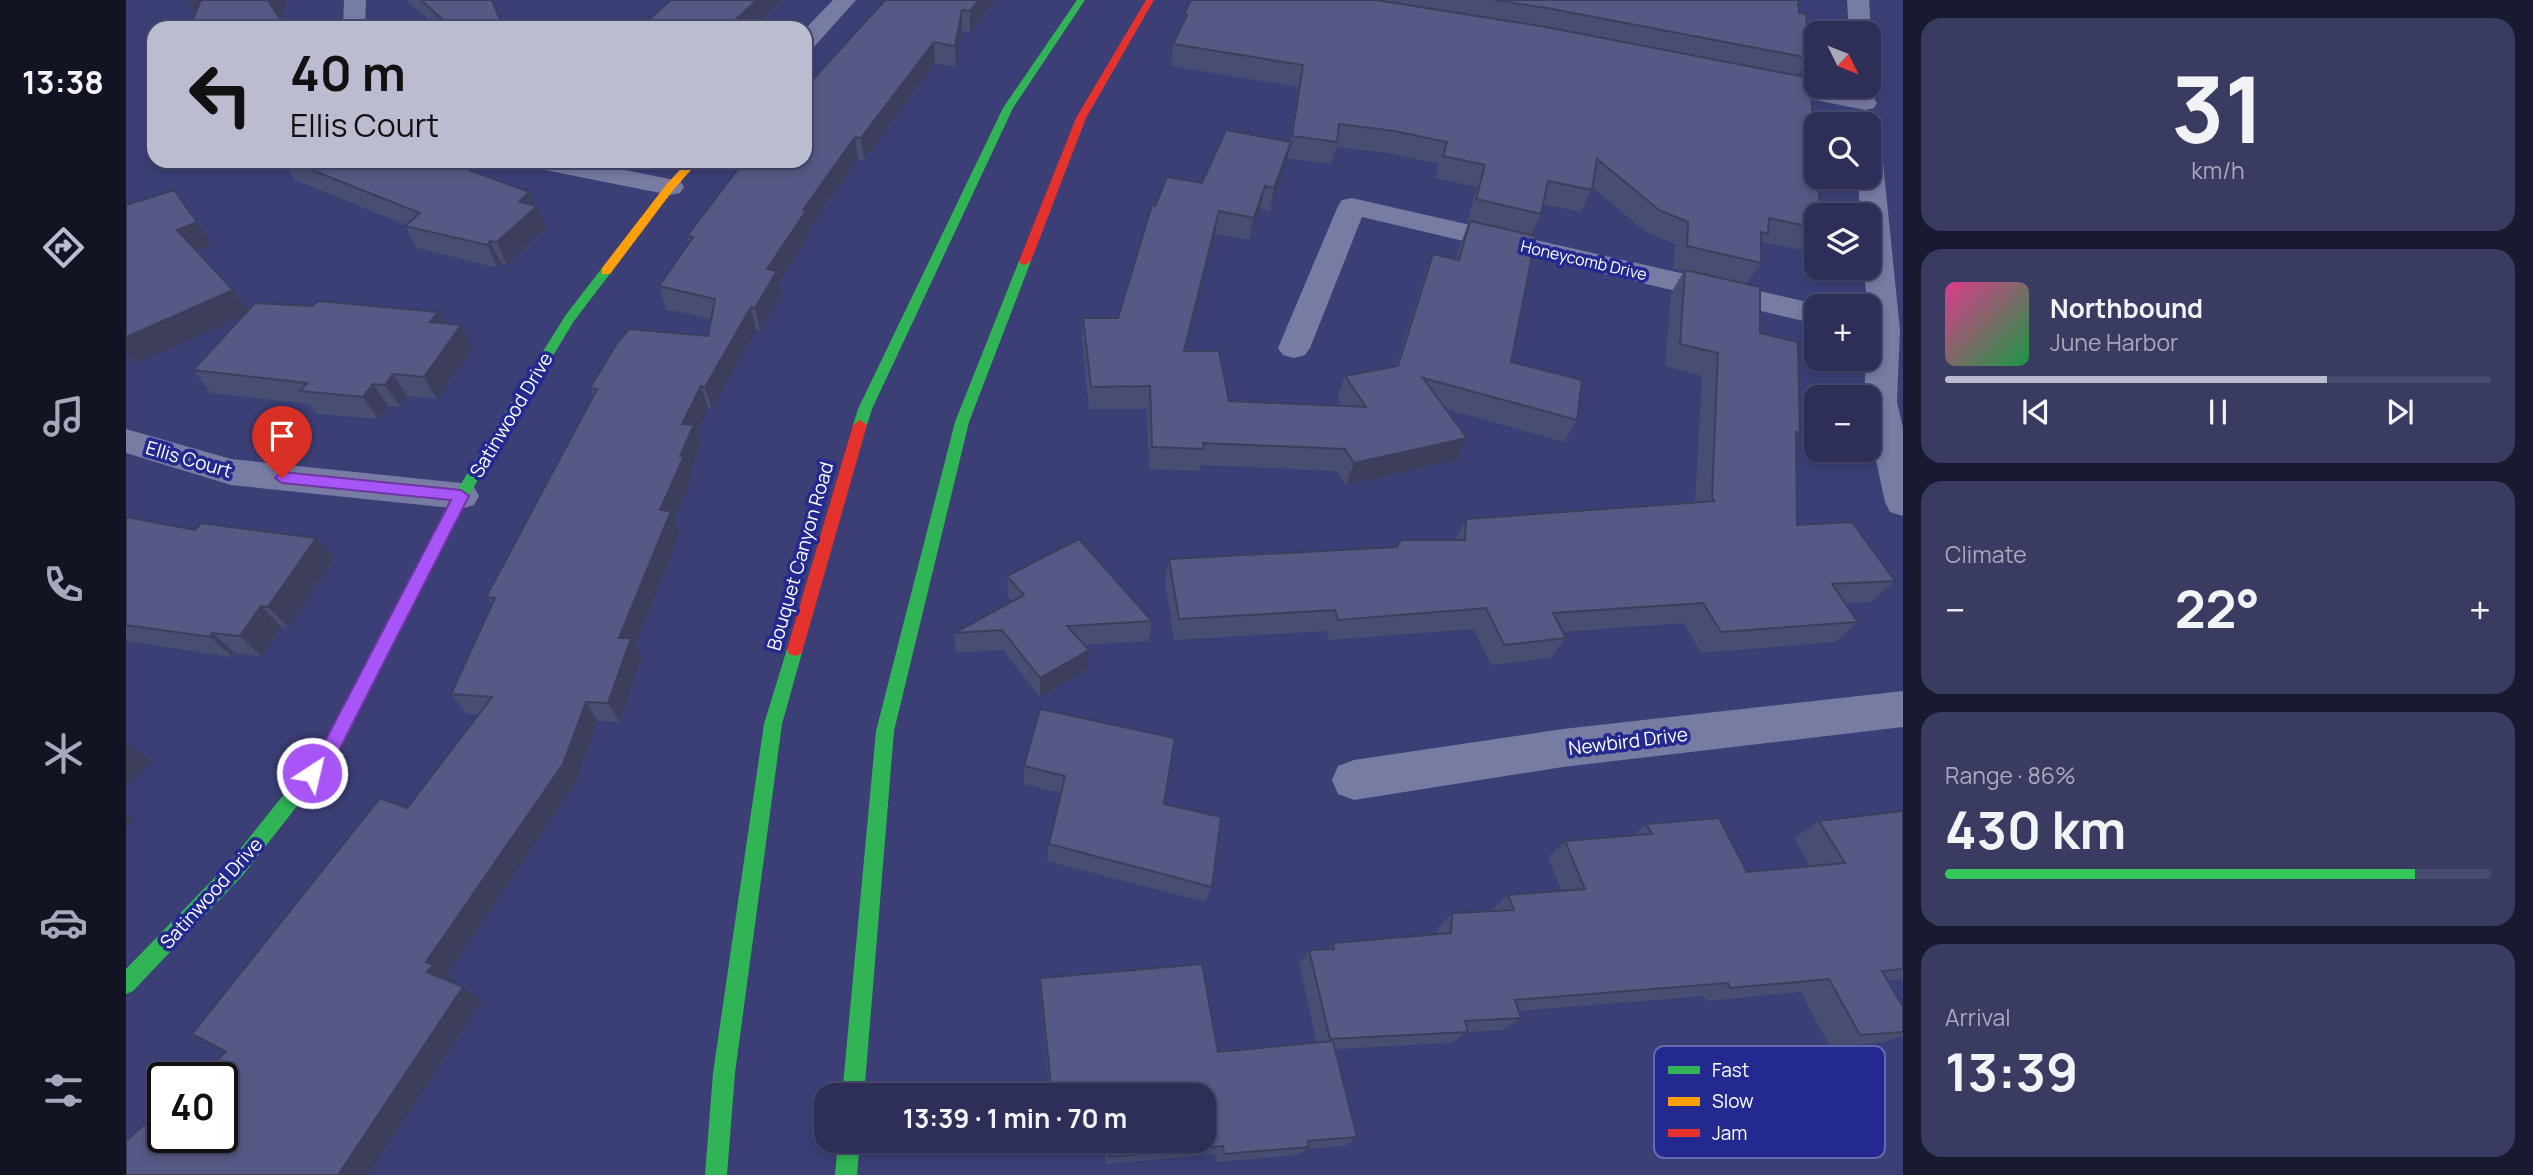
<!DOCTYPE html>
<meta charset="utf-8">
<style>
:root{--surface:#2d2f58;--page:#393b61;--text:#f1f3f6;--muted:#a7a9ba;--line:#484a6e;--accent:#bbbccf}
body{margin:0;font-family:Manrope,sans-serif;background:var(--page);color:var(--text);height:100vh;display:flex;flex-direction:column;font-size:26px;white-space:nowrap}
*{box-sizing:border-box;margin:0}
p{font-size:23px;color:var(--muted)}
.icon{flex:none;width:38px;height:38px;fill:none;stroke:currentColor;stroke-width:2;stroke-linecap:round;stroke-linejoin:round}
.map{position:relative;flex:1;overflow:hidden}
.side{display:flex;flex-direction:column;gap:18px;padding:18px;background:#191a30;width:630px}
.side>*{flex:none}
.hud{position:absolute;left:21px;top:21px;width:665px;height:147px;border-radius:21px;box-shadow:0 4px 10px #0003,0 0 0 2px var(--line);background:#bbbccf;color:#111;overflow:hidden}
.needle{width:46px;rotate:133deg}
.buttons{position:absolute;left:1678px;top:21px;display:grid;gap:14px}
.buttons a{display:grid;place-items:center;width:77px;height:77px;border-radius:14px;background:var(--surface);box-shadow:0 4px 10px #0003,0 0 0 2px var(--line);font-size:35px}
.speed{position:absolute;left:21px;top:1062px;display:flex;gap:14px;font-size:35px;font-weight:700;text-align:center}
.speed>*{display:grid;place-content:center;width:91px;height:91px;border-radius:50%;background:var(--surface);box-shadow:0 4px 10px #0003,0 0 0 2px var(--line);line-height:1}
.speed .limit{border:4px solid #111;border-radius:10px;background:#fff;color:#111}
.pin{position:absolute;display:grid;place-items:center;width:60px;height:60px;color:#fff;margin:-72px -30px;border-radius:50% 50% 50% 0;rotate:-45deg;box-shadow:0 0 7px #0007}
.pin .icon{rotate:45deg}
.me{position:absolute;width:77px;margin:-38px;rotate:35deg;stroke-linejoin:round;filter:drop-shadow(0 0 5px #0008)}
.turn{display:flex;align-items:center;gap:24px;height:147px;padding:0 28px;font-size:32px}
.turn .icon{width:91px;height:91px;stroke-width:2.5}
.turn b{display:block;font-size:49px;line-height:60px}
.big{font-size:52px;font-weight:700;line-height:1.1}
.side .widget{flex:1;display:flex;flex-direction:column;justify-content:center;gap:10px;min-width:0;padding:0 24px;border-radius:21px;background:var(--page)}
.side .dial{align-items:center;gap:0}
.dial b{font-size:91px;line-height:1}
.song{display:flex;align-items:center;gap:21px}
.cover{width:84px;height:84px;border-radius:10px;background:linear-gradient(135deg,hsl(330 70% 55%),hsl(140 70% 35%))}
.played{height:7px;border-radius:4px;background:linear-gradient(90deg,var(--accent) 70%,var(--line) 70%)}
.keys{display:flex;justify-content:space-around;direction:ltr}
.heat{display:flex;justify-content:space-between;align-items:center;font-size:38px;direction:ltr}
.charge{height:10px;border-radius:5px;background:linear-gradient(90deg,#34c759 86%,var(--line) 0)}
.trip{position:absolute;left:688px;top:1083px;width:402px;height:70px;border-radius:21px;background:var(--surface);box-shadow:0 4px 10px #0003,0 0 0 2px var(--line);font-weight:700;line-height:70px;text-align:center}
main{display:flex;flex:1;min-height:0}
.dock{display:flex;flex-direction:column;width:126px;justify-content:space-around;align-items:center;background:#121323;color:var(--muted)}
.dock .icon{width:49px;height:49px}
.dock .on{color:var(--accent)}
.dock b{font-size:32px;color:var(--text)}
.map>svg:first-child{display:block}
</style>
<main>
<nav class="dock">
<b>13:38</b>
<svg class="icon on" aria-label="directions" viewBox="0 0 24 24"><path d="M12 3l9 9-9 9-9-9zM9 14v-3h6M13 9l2 2-2 2"/></svg>
<svg class="icon" aria-label="music" viewBox="0 0 24 24"><path d="M9 18V5l10-2v13"/><circle cx="6" cy="18" r="3"/><circle cx="16" cy="16" r="3"/></svg>
<svg class="icon" aria-label="phone" viewBox="0 0 24 24"><path d="M5 4h4l2 5-3 2q2 4 5 5l2-3 5 2v4C11 20 4 13 5 4z"/></svg>
<svg class="icon" aria-label="climate" viewBox="0 0 24 24"><path d="M12 3v18M4 7l16 10M4 17L20 7"/></svg>
<svg class="icon" aria-label="car" viewBox="0 0 24 24"><path d="M5 17H2v-5l4-1 3-4h7l3 4 3 1v5h-3M9 17h6M6 11h13"/><circle cx="7" cy="17" r="2"/><circle cx="17" cy="17" r="2"/></svg>
<svg class="icon" aria-label="filters" viewBox="0 0 24 24"><path d="M4 7h16M4 17h16"/><circle cx="9" cy="7" r="2"/><circle cx="15" cy="17" r="2"/></svg>
</nav>
<div class="map">
<svg width="1777" height="1175" viewBox="0 0 1777 1175">
<rect width="100%" height="100%" fill="#3c3f76"/>
<g fill="none" stroke-linecap="round" stroke-linejoin="round">
<path fill="#787ba2" fill-rule="evenodd" d="M218,0H240L239,28H217Z
M707,0H730L687,48L679,50V29Z
M1721,0H1743L1745,33L1743,37V33H1723Z
M1634,75L1739,96L1748,98L1751,103L1748,108L1739,110L1625,87L1622,82L1625,77Z
M1743,144L1752,146L1756,152L1774,330L1771,402L1777,428V516L1764,512L1759,502L1743,428V397H1738L1740,359H1743V306H1741L1738,268H1743V215H1734L1732,177H1743Z
M401,161H454L554,181L558,187L554,193L544,195L414,169L405,167Z
M1226,198L1690,304L1698,306H1690V324L1236,217L1184,348L1179,355L1168,358L1157,355L1152,348L1212,206L1216,200Z
M0,429L105,459L335,483L348,487L353,496L348,505L335,509L105,485L0,453Z
M1777,691V727L1437,767L1228,800L1212,794L1206,780L1212,766L1228,760L1437,729Z"/>
<path fill="#30b455" fill-rule="evenodd" d="M951,0H959L887,108L746,409L741,425L734,430L729,428L727,425L732,409L877,108Z
M899,257L905,261L843,422L768,731L738,1096H716L750,731L829,422L893,261Z
M480,267L486,271L448,321L341,498L207,760L117,875L7,991L0,994V969L103,863L195,748L330,492L439,316L476,268Z
M669,642L675,644L677,649L656,724L609,1073L601,1175H579L587,1073L638,724L661,649L663,644Z
M712,1141H734L731,1175H709Z"/>
<path fill="#ff9f0a" fill-rule="evenodd" d="M562,161H573L548,189L484,274H476V268L540,185Z"/>
<path fill="#e5322d" fill-rule="evenodd" d="M1020,0H1028L960,118L905,261L899,265L895,264L893,261L950,118Z
M734,420L741,425L677,649L675,654L669,656L663,654L661,649L727,425Z"/>
</g>
<path fill="#494d72" fill-rule="evenodd" d="M280,0H366L377,28H312Z
M545,0H656L627,28H513Z
M759,0H870L844,32L836,31L830,67L809,63L738,160L732,159L683,229L684,233L653,282L656,293L634,330H630L586,409L582,408L570,433L575,447L564,473L566,478L548,520L554,532L509,646L515,658L494,722L472,721L450,782L321,974L327,979L324,982L356,1000L242,1175H0L100,1052L281,808L353,714H341L325,694L366,605L360,597L468,396L464,388L582,336L585,319L540,309L533,286L563,242L561,236Z
M1065,0H1672L1673,13L1683,58L1672,75L1690,215V236L1680,251L1637,242L1635,245V263L1620,284L1634,333L1674,433L1670,438L1671,525L1769,581L1745,602L1719,603L1732,622L1709,642L1575,653L1558,623L1437,632L1440,638L1425,658L1365,665L1347,629L1203,640L1200,631L1048,640L1039,580L1043,559L1271,547L1329,540L1340,519L1569,502L1576,376L1539,366L1545,293L1558,271L1547,269L1549,244L1520,232L1466,187L1455,212L1417,204L1415,214L1405,235L1385,362L1451,420L1438,442L1320,409L1341,438L1330,460L1220,485L1211,471L1075,465L1073,471L1023,469L1021,409H963L956,340L957,318H992L1029,206L1164,141L1172,87L1045,66L1047,44L1057,24L1058,14ZM1210,147L1261,153L1313,164L1309,178L1351,187L1341,222H1343L1335,243L1330,260L1307,254L1298,276L1270,366L1219,376L1211,398L1216,406L1103,401L1060,351L1089,234L1123,240L1134,209L1144,211L1161,158L1205,164Z
M156,161H296L301,165L403,192L420,228L381,265L375,263L372,268L291,248L279,226L280,225L169,180Z
M0,205L87,245L70,251L107,290L122,311L186,306L312,312L318,324L347,348L311,399L281,396L274,407L262,406L252,419L191,414L183,404L85,393L67,370L117,315L10,364Z
M0,517L69,530L190,538L208,559L162,627H155L135,656L109,653L106,657L0,641Z
M881,576L1026,621L1023,641L958,645L961,670L914,697L877,650L830,653L828,633L886,602L882,597Z
M914,709L1038,804L1086,887L1079,902L921,861L923,844L935,793L898,784V766Z
M1777,811V979L1762,981L1777,1007V1035L1759,1042L1704,1047L1675,992L1580,1001L1578,996L1393,1011L1395,1018L1377,1030L1341,1032L1326,1043L1209,1049L1231,1137L1219,1146L1180,1149L1172,1155L1090,1162L1089,1154L980,1164L977,1141H1078V1096H924L914,991V978L1092,1052L1191,1043L1173,964L1183,950L1202,949L1207,943L1312,934V928L1326,913L1367,911L1366,910L1382,895L1435,890L1422,857L1439,841L1506,836L1520,824L1621,872L1684,866L1668,838L1693,821Z"/>
<path fill="#3c3e5c" d="M61,0H84L69,14Z
M143,0H161L154,23L143,2Z
M631,0H656L627,28H607L606,23Z
M853,0H870L844,32V11Z
M836,10V31L830,67L829,46Z
M374,20L377,28H351Z
M602,22L603,28H596Z
M808,42L809,63L738,160L735,138Z
M729,137L732,159L683,229L684,233L653,282L656,293L634,330L629,308L641,269L677,210Z
M1165,142L1160,164L1144,211L1148,188Z
M1139,186L1134,209L1123,240L1128,218Z
M403,192L410,207L411,206L420,228L381,265L371,242L393,202Z
M1093,211L1089,234L1054,374L1058,351Z
M71,222L87,245L67,252L51,230Z
M364,241L375,263L372,268L361,245Z
M107,290L123,313L10,364L0,353V337Z
M625,307L630,330L586,409L579,387Z
M312,312L324,334L304,322Z
M335,325L347,348L311,399L298,377Z
M267,374L281,396L274,407L259,385Z
M247,384L262,406L252,419L237,397Z
M575,386L582,408L570,433L575,447L564,473L566,478L548,520L554,532L509,646L515,658L494,722L482,703L493,638L534,510L554,456L556,424Z
M1341,438L1330,460L1220,485L1228,463Z
M190,538L208,559L162,627L142,607Z
M135,606L155,627L135,656L114,636Z
M86,633L109,653L106,657L84,637Z
M963,650L961,670L914,697V678Z
M460,702L472,721L450,782L321,974L327,979L321,986L301,972L300,962Z
M0,743L26,761L0,787Z
M0,814L9,819L0,828Z
M337,987L356,1000L242,1175H212Z"/>
<path fill="#555984" stroke="#3c3e5c" stroke-width="2" d="M75,0H143V2L160,28H63Z
M295,0H366L374,20L351,28H326Z
M545,0H631L606,23L602,22L596,28H513Z
M759,0H853L844,11L836,10L829,46L808,42L735,138L729,137L677,210L680,211L641,269L651,271L629,308L625,307L579,387L575,386L556,424L568,425L554,456H558L534,510L545,511L493,638H505L482,703L460,702L437,764L300,962L307,965L301,972L337,987L212,1175H0V1141L37,1108V1138H96V1078H71L100,1052L66,1034L254,798L281,808L366,697L325,694L369,598L360,597L471,389L464,388L491,343L503,329L582,336L589,299L533,286L567,237L561,236L618,161H679V88Z
M1065,0H1250L1420,27L1684,78L1690,163V177H1692L1694,215H1690V228L1643,218L1642,234L1635,232V263L1561,246L1562,222L1533,210L1471,159L1466,190L1422,181L1415,214L1350,199L1359,165L1317,156L1321,142L1268,131L1213,124L1211,142L1166,136L1177,65L1047,44L1061,15L1058,14Z
M1368,0H1672L1673,13L1680,14L1683,58L1421,8Z
M1100,130L1165,142L1148,188L1139,186L1128,218L1093,211L1058,351H1093L1103,401L1240,407L1219,376L1272,366L1307,254L1333,260L1344,221L1410,236L1385,362L1456,380L1451,420L1297,378L1341,438L1228,463L1219,449L1077,443L1078,449L1026,447L1024,386L965,387L957,318H992L1026,205L1029,206L1041,177L1076,183Z
M163,161H296L301,165L308,161H319L403,192L393,202L411,206L371,242L364,241L361,245L279,226L294,213Z
M48,190L71,222L51,230L107,290L0,337V205Z
M1559,270L1634,287V333L1672,342L1674,433L1670,432L1671,525L1726,522L1769,581L1706,584L1732,622L1595,632L1577,603L1427,613L1440,638L1378,645L1360,608L1212,620L1209,610L1053,619L1043,559L1271,547L1275,540H1339L1340,519L1588,501L1586,497L1592,353L1554,344Z
M193,301L312,312L304,322L335,325L298,377L267,374L259,385L247,384L237,397L174,391L181,383L67,370L129,303L186,306Z
M0,517L69,530L75,523L190,538L142,607L135,606L114,636L86,633L84,637L0,625Z
M953,539L1026,621L941,626L963,650L914,678L876,630L828,633L898,595L881,576Z
M914,709L1049,738L1038,804L1095,817L1086,887L923,844L939,776L898,766Z
M1777,811V969L1756,971L1777,1007V1032L1734,1035L1703,979L1604,988L1602,983L1389,1000L1395,1018L1339,1021L1342,1032L1204,1039L1183,950L1208,949L1207,943L1325,933L1326,913L1388,910L1382,895L1459,889L1439,841L1526,834L1520,824L1593,818L1621,872L1719,863L1693,821Z
M1076,964L1092,1052L1207,1041L1231,1137L1182,1141L1183,1147L1098,1154L1097,1146L984,1157L982,1141H1078V1096H926L914,978Z"/>
<path fill="#a855f7" stroke="#6d37a1" stroke-width="2" d="M156,472L335,490L343,496L208,760L192,779L186,782L180,779L177,773L195,749L325,500L156,483L149,478Z"/>
<g text-anchor="middle" dominant-baseline="central" stroke-width="7" stroke-linejoin="round" paint-order="stroke">
<g font-size="16" fill="#fff" stroke="#23298f">
<text transform="translate(1458 260) rotate(13)">Honeycomb Drive</text>
</g>
<g font-size="19" fill="#fff" stroke="#23298f">
<text transform="translate(385 415) rotate(-59)">Satinwood Drive</text>
<text transform="translate(63 459) rotate(16)">Ellis Court</text>
<text transform="translate(674 556) rotate(-74)">Bouquet Canyon Road</text>
<text transform="translate(1502 741) rotate(-7)">Newbird Drive</text>
<text transform="translate(85 893) rotate(-48)">Satinwood Drive</text>
</g>
</g>
<rect x="1528" y="1046" width="231" height="112" rx="10" fill="#23298f" stroke="#6569b1" stroke-width="2"/>
<rect x="1542" y="1066" width="32" height="8" fill="#30b455"/>
<rect x="1542" y="1097" width="32" height="9" fill="#ff9f0a"/>
<rect x="1542" y="1129" width="32" height="8" fill="#e5322d"/>
<g font-size="19" fill="#fff">
<text x="1586" y="1077">Fast</text>
<text x="1586" y="1108">Slow</text>
<text x="1586" y="1140">Jam</text>
</g>
</svg>
<div class="buttons">
<a><svg class="needle" viewBox="-14 -14 28 28"><path d="M0-13l5 13h-10z" fill="#e53935"/><path d="M0 13l5-13h-10z" fill="#a7a9ba"/></svg></a>
<a><svg class="icon" aria-label="search" viewBox="0 0 24 24"><circle cx="10" cy="10" r="6"/><path d="M15 15l6 6"/></svg></a>
<a><svg class="icon" aria-label="layers" viewBox="0 0 24 24"><path d="M12 4l9 5-9 5-9-5zM3 14l9 5 9-5"/></svg></a>
<a>+</a>
<a>−</a>
</div>
<div class="speed"><div class="limit">40</div></div>
<div class="pin" style="left:156px;top:478px;background:#d93025"><svg class="icon" aria-label="arrive" viewBox="0 0 24 24"><path d="M6 21V4h12l-3 4 3 4H6"/></svg></div>
<svg class="me" style="left:186px;top:773px" viewBox="-20 -20 40 40"><circle r="17" fill="#a855f7" stroke="#fff" stroke-width="3"/><path d="M0-11L8 9 0 5-8 9z" fill="#fff"/></svg>
<div class="trip">13:39 · 1 min · 70 m</div>
<div class="hud">
<div class="turn"><svg class="icon" aria-label="left" viewBox="0 0 24 24"><path d="M17 20v-9H6M10 6l-5 5 5 5"/></svg><div><b>40 m</b>Ellis Court</div></div>
</div>
</div>
<section class="side">
<div class="widget dial"><b>31</b><p>km/h</p></div>
<div class="widget">
<div class="song"><i class="cover"></i><div><b>Northbound</b><p>June Harbor</p></div></div>
<div class="played"></div>
<div class="keys"><svg class="icon" aria-label="previous" viewBox="0 0 24 24"><path d="M18 5L8 12l10 7zM5 5v14"/></svg><svg class="icon" aria-label="pause" viewBox="0 0 24 24"><path d="M8 5v14M16 5v14"/></svg><svg class="icon" aria-label="next" viewBox="0 0 24 24"><path d="M6 5l10 7-10 7zM19 5v14"/></svg></div>
</div>
<div class="widget"><p>Climate</p>
<div class="heat"><a>−</a><b class="big">22°</b><a>+</a></div>
</div>
<div class="widget"><p>Range · 86%</p><b class="big">430 km</b><div class="charge"></div></div>
<div class="widget"><p>Arrival</p><b class="big">13:39</b></div>
</section>
</main>
